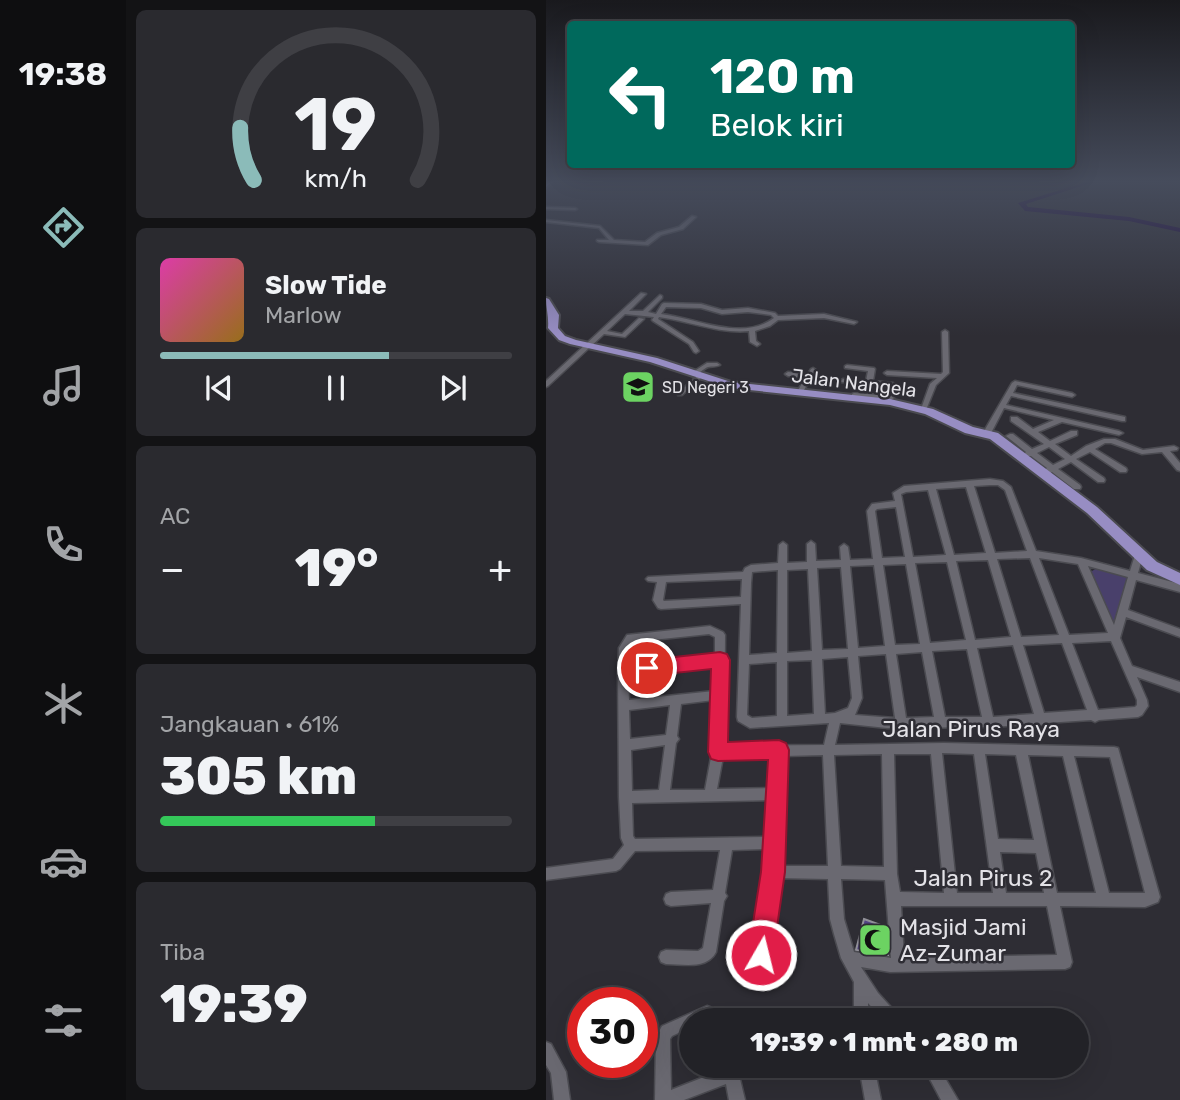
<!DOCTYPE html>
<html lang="id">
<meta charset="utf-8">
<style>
:root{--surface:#222227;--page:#2a2a2f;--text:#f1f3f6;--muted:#a2a4a7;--line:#3f3f44;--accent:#8bbbb9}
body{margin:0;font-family:Rubik,sans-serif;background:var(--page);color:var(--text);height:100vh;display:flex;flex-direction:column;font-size:26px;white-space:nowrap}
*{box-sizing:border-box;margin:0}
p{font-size:23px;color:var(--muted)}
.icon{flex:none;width:38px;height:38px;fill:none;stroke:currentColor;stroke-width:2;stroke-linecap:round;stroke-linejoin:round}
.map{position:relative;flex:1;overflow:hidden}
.drawer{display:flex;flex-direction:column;gap:10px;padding:10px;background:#131315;width:420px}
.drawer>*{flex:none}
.guide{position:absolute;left:21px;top:21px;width:508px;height:147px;border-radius:7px;box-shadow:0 7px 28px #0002,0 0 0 2px var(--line);background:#00695c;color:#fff;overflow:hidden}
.speed{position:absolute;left:21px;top:987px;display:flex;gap:14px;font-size:35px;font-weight:700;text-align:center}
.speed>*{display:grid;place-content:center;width:91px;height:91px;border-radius:50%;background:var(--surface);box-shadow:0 7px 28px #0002,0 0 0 2px var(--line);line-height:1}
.speed .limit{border:10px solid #d22;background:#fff;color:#111}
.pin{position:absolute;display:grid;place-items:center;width:60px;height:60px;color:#fff;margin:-30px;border:4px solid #fff;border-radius:50%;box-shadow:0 2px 7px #0007}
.me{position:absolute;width:77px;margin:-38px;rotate:8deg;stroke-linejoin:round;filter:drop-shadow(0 0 5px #0008)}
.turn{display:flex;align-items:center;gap:24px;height:147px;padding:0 28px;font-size:32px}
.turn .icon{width:91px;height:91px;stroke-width:2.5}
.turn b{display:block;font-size:49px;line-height:60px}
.big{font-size:52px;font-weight:800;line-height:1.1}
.drawer .card{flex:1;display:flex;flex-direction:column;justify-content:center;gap:10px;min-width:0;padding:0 24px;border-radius:10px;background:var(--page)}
.drawer .dial{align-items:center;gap:0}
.dial svg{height:182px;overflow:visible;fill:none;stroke:var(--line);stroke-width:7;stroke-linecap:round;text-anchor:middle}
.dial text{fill:var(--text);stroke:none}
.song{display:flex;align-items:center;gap:21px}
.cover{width:84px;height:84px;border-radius:10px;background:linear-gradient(135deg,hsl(320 70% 55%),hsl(40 70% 35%))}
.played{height:7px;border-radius:4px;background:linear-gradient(90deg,var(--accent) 65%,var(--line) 65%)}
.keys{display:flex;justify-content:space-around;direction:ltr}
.heat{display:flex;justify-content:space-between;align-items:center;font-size:38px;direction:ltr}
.charge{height:10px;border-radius:5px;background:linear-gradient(90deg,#34c759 61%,var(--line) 0)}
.trip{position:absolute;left:133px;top:1008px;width:410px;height:70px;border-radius:35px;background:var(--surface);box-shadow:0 7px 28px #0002,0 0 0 2px var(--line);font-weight:800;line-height:70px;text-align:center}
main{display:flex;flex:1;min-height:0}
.tab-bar{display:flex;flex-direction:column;width:126px;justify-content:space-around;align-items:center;background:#0e0e10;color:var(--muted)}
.tab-bar .icon{width:49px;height:49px}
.tab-bar .active{color:var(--accent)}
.tab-bar b{font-size:32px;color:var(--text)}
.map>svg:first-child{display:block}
</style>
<main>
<nav class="tab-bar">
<b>19:38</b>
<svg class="icon active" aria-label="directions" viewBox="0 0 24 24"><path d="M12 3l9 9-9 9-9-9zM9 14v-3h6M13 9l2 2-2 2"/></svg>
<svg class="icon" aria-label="music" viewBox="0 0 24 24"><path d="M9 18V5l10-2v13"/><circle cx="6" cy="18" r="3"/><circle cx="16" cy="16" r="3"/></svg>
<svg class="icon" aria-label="phone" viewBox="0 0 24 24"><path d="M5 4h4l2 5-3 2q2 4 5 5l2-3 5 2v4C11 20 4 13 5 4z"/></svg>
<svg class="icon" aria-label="climate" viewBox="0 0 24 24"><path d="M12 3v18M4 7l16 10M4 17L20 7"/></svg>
<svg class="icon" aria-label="car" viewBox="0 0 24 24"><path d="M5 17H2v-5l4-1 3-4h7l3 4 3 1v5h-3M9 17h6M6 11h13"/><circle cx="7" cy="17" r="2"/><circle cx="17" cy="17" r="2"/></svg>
<svg class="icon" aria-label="filters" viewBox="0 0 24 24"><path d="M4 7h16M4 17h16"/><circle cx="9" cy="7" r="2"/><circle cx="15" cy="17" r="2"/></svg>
</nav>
<section class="drawer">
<div class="card dial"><svg viewBox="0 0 100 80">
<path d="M14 69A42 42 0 1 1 86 69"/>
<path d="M14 69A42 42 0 0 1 8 46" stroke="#8bbbb9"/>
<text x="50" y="56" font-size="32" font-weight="700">19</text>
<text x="50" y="72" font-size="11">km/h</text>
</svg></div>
<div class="card">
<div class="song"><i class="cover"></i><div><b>Slow Tide</b><p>Marlow</p></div></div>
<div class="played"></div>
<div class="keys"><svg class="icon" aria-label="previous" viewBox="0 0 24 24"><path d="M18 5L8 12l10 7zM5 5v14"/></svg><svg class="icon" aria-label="pause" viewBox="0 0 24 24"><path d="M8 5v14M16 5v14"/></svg><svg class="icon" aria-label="next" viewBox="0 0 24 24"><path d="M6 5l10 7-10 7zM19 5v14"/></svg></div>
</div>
<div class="card"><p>AC</p>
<div class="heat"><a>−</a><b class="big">19°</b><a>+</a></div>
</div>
<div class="card"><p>Jangkauan · 61%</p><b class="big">305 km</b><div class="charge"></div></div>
<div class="card"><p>Tiba</p><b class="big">19:39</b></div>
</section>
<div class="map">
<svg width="634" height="1100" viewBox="0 0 634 1100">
<rect width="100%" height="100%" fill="#2e2d34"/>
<path fill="#49406b" d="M551,568L582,578L570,627L566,625L543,573Z"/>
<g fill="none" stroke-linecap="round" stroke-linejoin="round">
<path fill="#19023e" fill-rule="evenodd" d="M540,182H548L480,204L482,207L583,217L634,228V232L583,221L479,211L472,203Z"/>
</g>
<path fill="#524384" stroke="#919098" stroke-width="2" d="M318,919L340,927L342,955L310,950Z"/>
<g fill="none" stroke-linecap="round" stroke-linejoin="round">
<defs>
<path id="minor" d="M0,207L29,208L31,209L29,210L0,209Z
M146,216L150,217L137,229L115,235L102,245L53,242L51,241V240H63L53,228L0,222V220L54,226L68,240L99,242L111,233L133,227Z
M95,293L100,294L83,311H97L114,295L116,296V298L102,312L110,314L116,304L118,303L155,304L176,310L202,308L229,313L232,316L278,314L311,322L308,324L278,318L232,320L224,326L209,331L210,341L214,344L211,346L204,342L203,331C173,334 143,321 113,317L112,319L147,342L153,351L150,353L148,352L143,344L107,321L106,320L108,317L79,314L61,331L76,334L93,318L98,319L79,337L58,334L2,386L0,387V381ZM120,307L155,308L176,314L202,312L225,315L228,318C196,342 151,318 115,314Z
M399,330L402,332L403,373L390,385L380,410H376L375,409L384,384L391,378L341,375L338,373L341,371L395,374L397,372L396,332Z
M161,363H171L174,365C170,367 166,366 162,367C156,369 154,375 147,374V372Z
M301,365L328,368L329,369L327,381L347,383L350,385L347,387L295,382L294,381L297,379L320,381L322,371L299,368V366Z
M267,368L270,370L255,395H251L250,394L259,378L242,376L239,374L242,372L262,374L265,369Z
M155,373L158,375L157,376L136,395H132V393Z
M469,381L526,393L529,395L526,397L471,385L467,393L579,417V421H576L465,396L460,405L573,431L577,433L573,435L516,422L492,432L504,441L525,431H531V435L509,444L525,456L540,446L558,439H569L597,450L628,446L632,448L631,450L624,451L634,463V471L631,470L616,452L596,454L565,443H559L549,449L580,468L581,470L580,472H574L544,452L530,459L558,478L559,480L558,482H552L525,462L512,469L534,485L535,487L534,489H528L506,472L499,476L496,475L495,473L501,468L485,456H479L478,454L480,452L460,436L464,434H467L486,449L498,444L465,421V417H471L487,429L508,420L458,408L444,435H441L437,433L466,383ZM503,447L519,459L507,465L491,453Z
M308,393L345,396L348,398L345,400L306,396V394Z
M444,479L457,481L465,487L490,551L535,558L584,571L589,555L593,552L597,555L592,573L634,584V592L590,580L582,610L634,629V637L580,617L574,638L586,666L634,682V692L591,677L601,700L602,706L596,715L592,717L553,720L549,722L545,720L499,723L495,725L492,724L443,727L341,728L294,723L289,745L398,743L568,747L572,748L614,897L612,902L599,907L514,906L526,962L524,967L519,969L344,972L315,967L332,993L352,1015L354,1020H337L322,1003V1020H308V982L295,958L288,934L284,919L282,879L232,878L222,955L220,960L215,962L210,960L208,955L221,872L222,849L186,850L179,893L181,896L178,901L170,952C161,970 137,964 120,964L115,962L113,957L115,952L120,950L152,951L157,948L165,903L125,906L120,904L118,899L120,894L125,892L167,890L174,850L89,851L74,869L70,871L0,880V868L67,859L78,845L75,838L73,797L72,671L73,648L81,635L164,626L177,632L179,635L178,746L278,745L283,723L204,728L192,721L191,717L195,604L115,609L112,608L107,600L111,582L102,581L100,579L102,577L197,572L199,568L205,565L232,563L233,545L237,542L241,545V563L261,562V544L265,541L269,544L270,561L295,560L294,547L298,544L302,547L304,560L327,559L321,511L326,504L349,501L347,493L358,486ZM444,485H452L459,490L481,551L449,553L428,486ZM420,487L440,553L408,555L390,489ZM382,490L400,555L367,557L355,494L360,492ZM350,507L359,557L336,558L329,511L331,509ZM484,558L513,635L475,637L451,559ZM493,558L532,564L562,633L523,635ZM442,560L465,637L429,640L410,561ZM401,562L420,640L384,643L369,563ZM360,564L374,644L349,645L337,565ZM328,565L339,646L312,648L304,566ZM542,566L582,577L568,625ZM295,567L302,649L276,650L271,568ZM262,569L266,651L241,653V570ZM232,570L231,653L203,655L205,583L206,572ZM196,579L195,597L118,601L117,600L120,582ZM163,634L169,637V656L82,666L83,649L87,642ZM565,641L591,700V705L589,707L552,710L526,643ZM516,643L541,710L498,713L477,645ZM467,645L488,714L447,717L431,648ZM421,649L436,717H399L386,651ZM376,652L388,717L360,718L350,654ZM340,654L349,718L309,715L316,698L312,656ZM302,657L306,698L302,708L289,713L279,714L276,659ZM266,660L268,714L241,716V661ZM231,662V716L206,718L201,715L203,664ZM168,665V691L83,700L82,675ZM168,700L166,752L159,790H124L130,743L133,739L131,736L135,704ZM124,705L120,735L84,739L83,710ZM119,745L113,790L86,791L85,750ZM396,753L428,754L447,893H411ZM336,754L338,867L295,866L288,755ZM348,754H385L398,893L354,892L351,874ZM439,754L470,755L488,840L452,839ZM277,755L282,866H234L238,756ZM482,755L517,756L550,893H511ZM227,756L225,788L171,789L177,757ZM528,756L564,757L599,893H563ZM225,800L223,837L89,839L87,836L86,803ZM454,852L490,853L498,893H460ZM295,879L339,880L345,958L308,952L298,919ZM355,906H501L511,955L358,958Z
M161,1006L166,1008L168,1013L166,1018L161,1020H145V1027L126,1036L124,1039L125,1090L181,1068L193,1075L199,1100H183L180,1084L138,1100H109L110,1037L116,1026Z
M0,1042L5,1044L20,1072L24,1100H8L5,1073L0,1065Z
M313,1066H328L335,1100H319Z
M377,1066H392L412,1100H395Z"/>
<path id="primary" d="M0,182H6L0,187Z
M0,298L3,299L13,315L12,328L19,336L30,340L111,358L185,382L344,399L387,409L427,427L452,433L551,507L611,562L634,573V585L601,570L541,513L444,439L419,433L379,414L344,405L184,388L104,362L24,344L13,340L2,328C3,317 0,309 0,298Z"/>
</defs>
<use href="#minor" stroke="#4b4b51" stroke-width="3"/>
<use href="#primary" stroke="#4b4b51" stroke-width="4"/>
<use href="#minor" fill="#6a6971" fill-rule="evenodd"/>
<use href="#primary" fill="#978dc3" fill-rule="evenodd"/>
</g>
<linearGradient id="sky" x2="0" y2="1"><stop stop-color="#19191d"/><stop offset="0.54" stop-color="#464c5c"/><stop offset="1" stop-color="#464c5c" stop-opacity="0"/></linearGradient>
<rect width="634" height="336" fill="url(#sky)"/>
<path fill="#e11d48" stroke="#92132f" stroke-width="2" d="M174,652L181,654L184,660L182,742L233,740L240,743L243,750L239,872L227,955L224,964L215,968L206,964L202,955L215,872L222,760L172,761L165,759L162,752L165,669L101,676L95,674L92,668L95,663L101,660Z"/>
<defs>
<symbol id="school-square" viewBox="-11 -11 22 22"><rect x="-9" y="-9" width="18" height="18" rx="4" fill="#6cd362" stroke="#2e2d34"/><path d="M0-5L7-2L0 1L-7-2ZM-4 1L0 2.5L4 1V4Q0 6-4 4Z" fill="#111"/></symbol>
<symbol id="mosque-square" viewBox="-11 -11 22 22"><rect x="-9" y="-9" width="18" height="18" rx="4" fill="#6cd362" stroke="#2e2d34"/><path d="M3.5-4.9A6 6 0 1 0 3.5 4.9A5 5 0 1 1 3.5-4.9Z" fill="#111"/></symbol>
</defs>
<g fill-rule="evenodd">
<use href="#school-square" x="73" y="368" width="38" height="38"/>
<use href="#mosque-square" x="310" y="921" width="38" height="38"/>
</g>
<g text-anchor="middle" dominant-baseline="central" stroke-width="5" stroke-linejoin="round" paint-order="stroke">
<g font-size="16" fill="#e3e2e7" stroke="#2e2d34" text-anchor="start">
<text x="116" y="387">SD Negeri 3</text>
</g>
<g font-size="19" fill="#e3e2e7" stroke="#2e2d34">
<text transform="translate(308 383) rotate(7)">Jalan Nangela</text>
</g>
<g font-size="23" fill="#e3e2e7" stroke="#2e2d34">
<text x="425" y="729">Jalan Pirus Raya</text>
<text x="437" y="878">Jalan Pirus 2</text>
</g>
<g font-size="23" fill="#e3e2e7" stroke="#2e2d34" text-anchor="start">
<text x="354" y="927">Masjid Jami<tspan x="354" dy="26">Az-Zumar</tspan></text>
</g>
</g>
</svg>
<div class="speed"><div class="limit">30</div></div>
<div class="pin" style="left:101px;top:668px;background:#d93025"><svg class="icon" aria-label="arrive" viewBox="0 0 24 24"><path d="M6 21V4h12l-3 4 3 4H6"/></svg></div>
<svg class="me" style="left:215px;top:955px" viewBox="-20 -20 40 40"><circle r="17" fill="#e11d48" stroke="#fff" stroke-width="3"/><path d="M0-11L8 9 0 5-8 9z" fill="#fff"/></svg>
<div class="trip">19:39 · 1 mnt · 280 m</div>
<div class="guide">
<div class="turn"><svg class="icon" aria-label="left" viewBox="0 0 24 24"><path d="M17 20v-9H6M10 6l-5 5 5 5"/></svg><div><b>120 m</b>Belok kiri</div></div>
</div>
</div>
</main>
